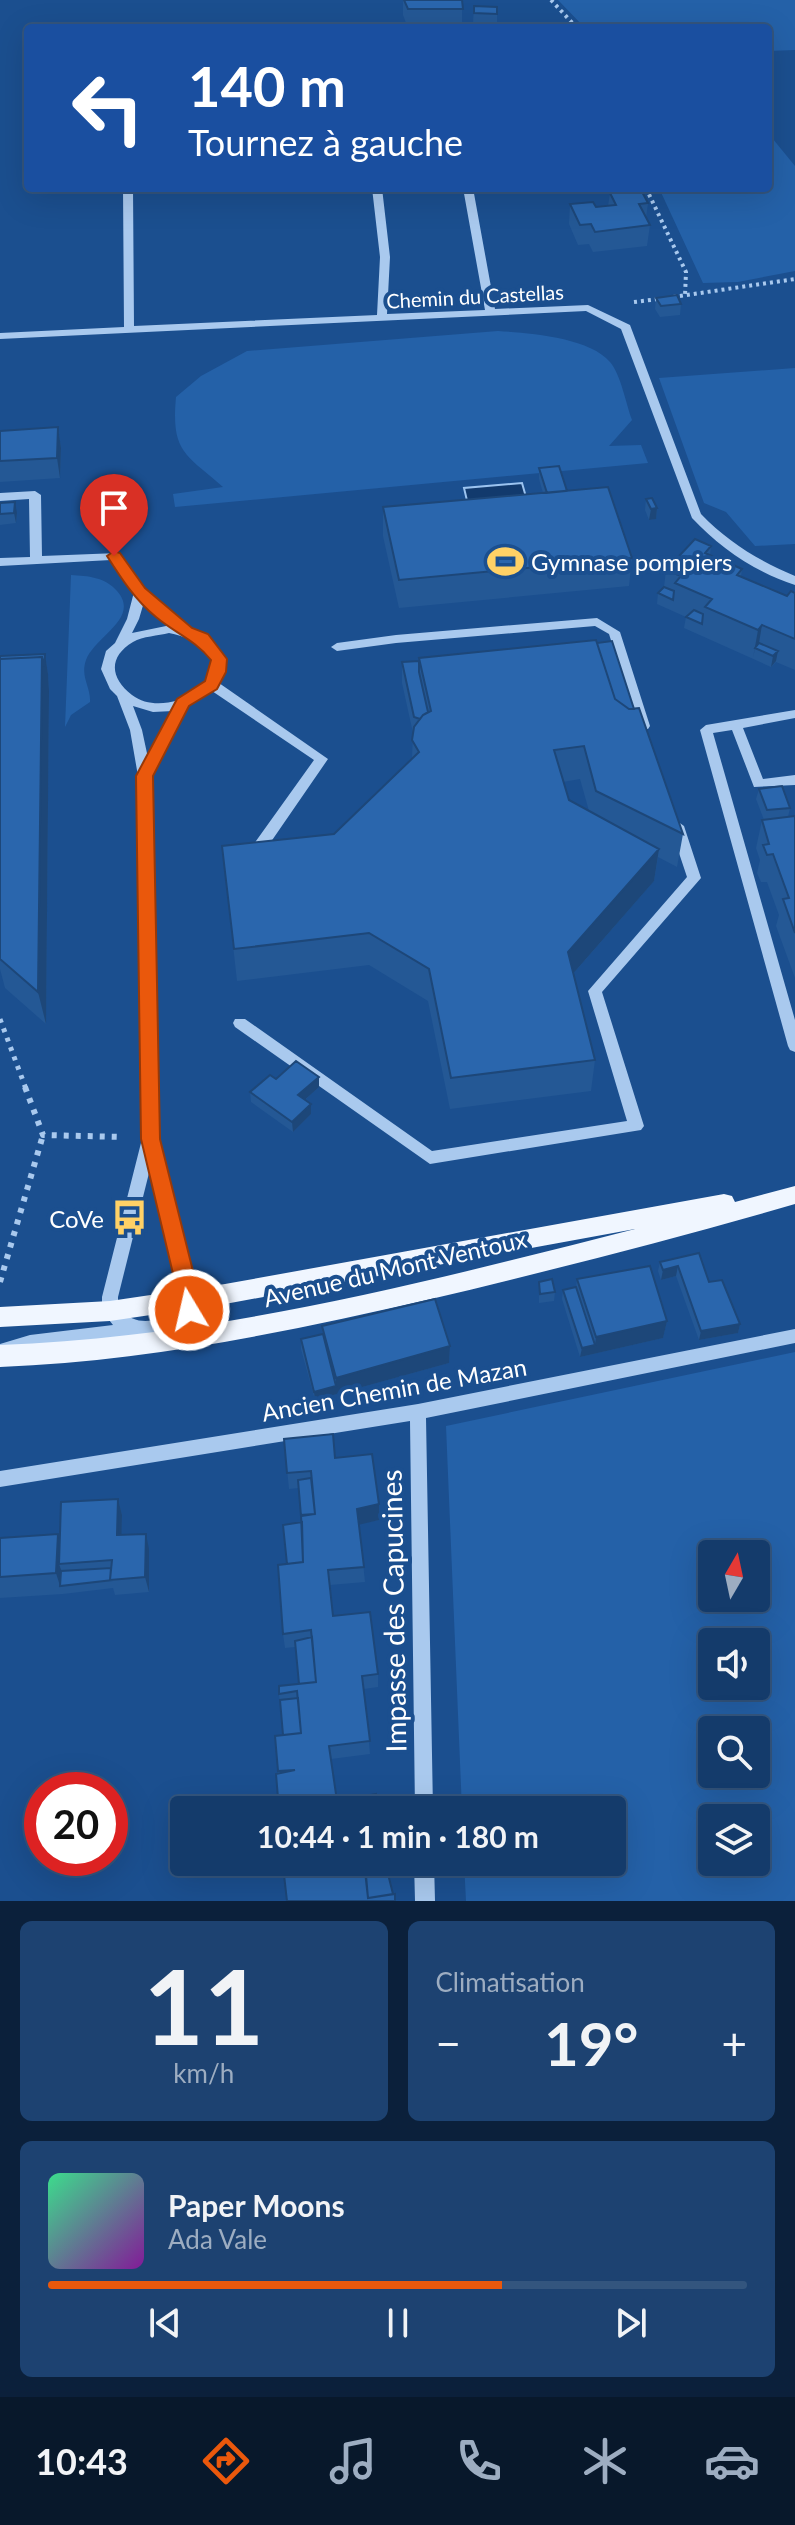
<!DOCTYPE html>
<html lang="fr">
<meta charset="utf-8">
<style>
:root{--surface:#143b6b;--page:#1d4271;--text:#f1f3f6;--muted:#9dadc1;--line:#33557e;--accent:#ea580c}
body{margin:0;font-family:Lato,sans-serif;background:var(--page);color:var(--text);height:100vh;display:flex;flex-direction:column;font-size:30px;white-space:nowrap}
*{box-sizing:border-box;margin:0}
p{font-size:26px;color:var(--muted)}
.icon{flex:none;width:44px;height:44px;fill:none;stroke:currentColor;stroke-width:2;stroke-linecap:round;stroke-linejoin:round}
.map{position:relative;height:1901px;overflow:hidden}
.side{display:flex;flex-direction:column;gap:20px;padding:20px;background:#0b203b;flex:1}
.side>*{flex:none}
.hud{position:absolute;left:24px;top:24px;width:748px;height:168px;border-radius:8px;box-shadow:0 8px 32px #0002,0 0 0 2px var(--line);background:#1a4fa0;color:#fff;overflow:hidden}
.needle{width:52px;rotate:9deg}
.controls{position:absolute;left:698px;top:1540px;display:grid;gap:16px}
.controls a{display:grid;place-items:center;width:72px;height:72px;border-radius:8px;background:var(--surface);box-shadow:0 8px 32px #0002,0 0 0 2px var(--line);font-size:40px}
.speed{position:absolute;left:24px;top:1772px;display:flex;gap:16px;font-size:40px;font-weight:700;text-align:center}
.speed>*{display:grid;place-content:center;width:104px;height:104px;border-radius:50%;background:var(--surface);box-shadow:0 8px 32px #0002,0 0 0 2px var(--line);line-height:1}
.speed .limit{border:12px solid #d22;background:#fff;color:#111}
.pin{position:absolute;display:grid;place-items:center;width:68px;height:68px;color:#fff;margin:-82px -34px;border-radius:50% 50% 50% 0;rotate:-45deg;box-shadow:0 0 8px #0007}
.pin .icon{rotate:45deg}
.me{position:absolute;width:88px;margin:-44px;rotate:351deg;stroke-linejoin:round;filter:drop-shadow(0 0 6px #0008)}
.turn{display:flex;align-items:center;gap:28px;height:168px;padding:0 32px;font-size:36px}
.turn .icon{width:104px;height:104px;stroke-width:2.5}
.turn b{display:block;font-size:56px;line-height:68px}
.big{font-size:60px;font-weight:700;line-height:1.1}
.side .widget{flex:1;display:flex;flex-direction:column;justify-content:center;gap:12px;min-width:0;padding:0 28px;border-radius:12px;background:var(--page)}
.side .dial{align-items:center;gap:0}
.dial b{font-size:104px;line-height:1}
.song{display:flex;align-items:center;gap:24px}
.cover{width:96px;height:96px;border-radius:12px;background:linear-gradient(135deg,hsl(150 70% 55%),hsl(290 70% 35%))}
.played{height:8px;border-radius:4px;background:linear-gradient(90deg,var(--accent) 65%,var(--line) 65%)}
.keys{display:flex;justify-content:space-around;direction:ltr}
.heat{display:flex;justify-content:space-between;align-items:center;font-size:44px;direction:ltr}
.side .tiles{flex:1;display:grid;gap:20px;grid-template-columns:1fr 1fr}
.widget:last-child{grid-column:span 2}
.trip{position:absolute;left:170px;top:1796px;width:456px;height:80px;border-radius:8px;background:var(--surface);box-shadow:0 8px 32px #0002,0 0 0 2px var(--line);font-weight:700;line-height:80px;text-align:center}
.tab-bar{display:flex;height:128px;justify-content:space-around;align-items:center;background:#08182b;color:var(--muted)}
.tab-bar .icon{width:56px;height:56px}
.tab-bar .current{color:var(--accent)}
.tab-bar b{font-size:36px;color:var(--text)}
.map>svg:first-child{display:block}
</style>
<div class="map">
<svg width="795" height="1901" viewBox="0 0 795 1901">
<rect width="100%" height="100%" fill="#1b4f8f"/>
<path fill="#2461a8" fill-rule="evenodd" d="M558,0H795V50L768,51V28H585Z
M768,133L795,166V271L738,282L703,283L659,188H768Z
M498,331C528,333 589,337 610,362C621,375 626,404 632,420L609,446L641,445L648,463L175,507L173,494L223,487C185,454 171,452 176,397L201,376L247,351Z
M795,368V544L755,546L726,512L704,503L659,378Z
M71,575C88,576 105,577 117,591C141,618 95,636 86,660C80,677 91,687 90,702L71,715L65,727Z
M795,1352V1901H466L464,1862H612V1810H462L446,1426ZM756,1554V1598H712V1554ZM756,1642V1686H712V1642ZM756,1730V1774H712V1730ZM756,1818V1862H712V1818Z"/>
<path fill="#123a6d" stroke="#9cc4f0" stroke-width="2" d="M522,483L528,504L469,509L464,488Z"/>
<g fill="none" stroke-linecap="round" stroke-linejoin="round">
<path stroke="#a9c9ee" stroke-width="4" stroke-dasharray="3 4" stroke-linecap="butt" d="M551,0L577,28
M646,188L686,272L685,296
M673,297L795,279
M634,302L659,299"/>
<path stroke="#a9c9ee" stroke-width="5" stroke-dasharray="4 6" stroke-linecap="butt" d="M0,1019L26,1089"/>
<path stroke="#a9c9ee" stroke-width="6" stroke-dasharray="5 7" stroke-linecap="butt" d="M25,1087L43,1135L123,1137
M0,1282L43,1135"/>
<path fill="#a9c9ee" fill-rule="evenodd" d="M123,188H133L134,326L377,315L380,257L372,188H382L390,257L387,314L485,310L463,188H473L495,309L588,305L630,325L701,514C728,542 759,561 795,576V585C755,572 720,548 692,518L621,329L586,311L0,339V333L124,327Z
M35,491L41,495L42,556L118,553L144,589L187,626L189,630C214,639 236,655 219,683L328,759L266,849H256L254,845L256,841L314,760L212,691L187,707L152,776L157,1140L198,1299L186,1328L189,1333L187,1338L181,1340L142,1335L30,1349L0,1358V1344L30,1335L113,1325L102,1311V1297L142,1139L138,776L130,730L117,696L110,689L101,669L106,651L115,643L127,619L134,592L111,560L0,566V558L30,557L29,499L0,501V493ZM144,602L171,625L132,633L139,619ZM169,633C266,654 176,728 132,695C110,678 108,657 133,642C143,636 158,636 169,633ZM133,706L153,712L173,711L148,758L142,730ZM150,1169L182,1299L176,1316C152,1320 138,1328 118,1308V1297Z
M597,618L620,632L650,726L648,729H640L638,726L609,634L595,626L396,643L337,651L331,647L337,643L396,635Z
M795,710V718L743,728L763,779L795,775V785L754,787L732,730L713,733L795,1020V1052L790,1050L788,1046L700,730L706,725Z
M677,821L684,826L701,878L602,992L644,1126L641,1130L430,1164L235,1027L233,1023L235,1019H245L432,1151L627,1121L588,991L687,877L670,826Z
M795,1329V1343L426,1418L433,1810H415L410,1421L0,1487V1471L418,1404Z
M414,1862H434L435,1901H415Z"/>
<path fill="#f0f6ff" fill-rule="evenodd" d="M795,1186V1204C674,1239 553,1270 431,1299C288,1332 147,1361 0,1367V1345C216,1337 427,1282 635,1229L225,1304L110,1321L0,1327V1307L110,1301L225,1284L724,1194L732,1196L735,1202Z"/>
</g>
<path fill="#245895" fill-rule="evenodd" d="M403,0H462V28H408L403,15Z
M474,6L497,7V24H473Z
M610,193L648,203L646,218L650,225L647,246L593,252L589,244L578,245L569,224L570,204L596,207L608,206Z
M656,298L681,304L680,315L660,317L655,309Z
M58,427L61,448L60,478L0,482V431Z
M539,468L567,491L632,558L629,586L399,608L383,536V507L543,493L539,479Z
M646,499L657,508L656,519L649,520L645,510Z
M0,503L17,513L16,523L0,525Z
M711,546L710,555L742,569L741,577L787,596L795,593V670L776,662L771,667L684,628L686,617L657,604L658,593L664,587L666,570Z
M45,654L48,674L49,691L46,1024L5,988L0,969V656Z
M419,661L634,709L683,834L677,867L658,857L654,881L573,974L595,1060L591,1091L450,1109L428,1001L369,965L237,981L222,846L334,834L412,758L413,733L402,683V662ZM580,779L589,811L569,800L563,782Z
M759,789L790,808L788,817L795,816V978L776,926L779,915L767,882H761L757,873L760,860L756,848L762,820H764L756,799Z
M319,1077V1087L305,1100L311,1104V1114L293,1132L251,1102L250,1092L276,1079Z
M699,1253L709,1282L740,1324L738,1333L699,1340L676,1276L661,1280L658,1271L660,1262Z
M577,1279L667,1321L663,1338L580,1357L562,1299L563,1290L576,1287Z
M539,1282L555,1292L554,1301L539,1303Z
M322,1326L450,1346L449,1363L315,1400L301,1349V1339L323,1334Z
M284,1439L335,1458L379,1504V1520L359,1524L365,1582L330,1585L333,1616L378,1674V1687L364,1689L370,1754L331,1759L279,1810L278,1771L283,1735L279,1694L299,1684L295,1647L285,1648L283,1634L287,1564L302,1522L299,1488L289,1489Z
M118,1499L122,1515L121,1535L149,1549V1592L115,1595L113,1588L63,1594L0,1598V1538L58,1534L60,1541Z"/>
<path fill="#1d4779" d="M58,427L61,448L60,478L57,458Z
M15,502L17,513L16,523L14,513Z
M657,508L656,519L649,520L651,509Z
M762,625L758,649L755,648L753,658L758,630Z
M778,651L776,661L771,667L773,656Z
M45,654L48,674L49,691L46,1024L38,992L42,657Z
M659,849L654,881L564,984L568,952Z
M319,1077V1087L299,1105L298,1095Z
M311,1104V1114L293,1132L292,1122Z
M678,1266L676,1276L661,1280L663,1270Z
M667,1321L663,1338L580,1357L582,1348L595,1345L596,1337Z
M740,1324L738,1333L699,1340L701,1331Z
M450,1346L449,1363L315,1400L314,1392L336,1386V1378Z
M118,1499L122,1515L121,1551L117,1535Z
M379,1504V1520L358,1525L357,1509Z
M58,1534L65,1555L59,1564L64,1578L60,1586L56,1573Z
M146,1534L149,1549V1592L145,1577Z"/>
<path fill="#2a66ad" stroke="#1d4779" stroke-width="2" d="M404,0H462L463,9H408Z
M474,6L497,7V14L474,13Z
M641,190L648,203L639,204L650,225L595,232L591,224L580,225L570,204L593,202L596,207L616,205L610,193Z
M677,295L681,304L661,306L656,298Z
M58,427L57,458L0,461V431Z
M559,466L567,491L547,493L539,468Z
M608,487L632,558L399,580L383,507Z
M652,498L657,508L651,509L646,499Z
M15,502L14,513L0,514V503Z
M695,539L711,546L705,553L742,569L737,575L787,596L791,591L795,593V639L762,625L758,630L705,607L712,599L675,583L681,576L666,570Z
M664,587L674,591L673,600L658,593Z
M694,610L703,614L702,624L686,617Z
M596,640L615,699L629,709L639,708L683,834L596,791L584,746L554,750L569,800L659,849L568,952L595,1060L451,1078L429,969L369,933L234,949L222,846L334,834L419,752L412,740L414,727L423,715L431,711L419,658Z
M612,641L634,709H629L615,699L597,643Z
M759,643L778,651L773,656L755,648Z
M45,654L44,666L42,657L0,659V656Z
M42,657L38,992L0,959V659Z
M419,661V672L428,712L423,715L420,719L414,717L402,662Z
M782,786L790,808L767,810L759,789Z
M795,816V933L783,899L789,898L773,854L767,855L763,845L769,844L762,820Z
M296,1061L319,1077L298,1095L311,1104L292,1122L250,1092L270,1075L276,1079Z
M699,1253L709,1282L722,1280L740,1324L701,1331L678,1266L663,1270L660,1262Z
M650,1266L667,1321L596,1337L577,1279Z
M552,1279L555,1292L540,1294L539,1282Z
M576,1287L595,1345L582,1348L563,1290Z
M435,1299L450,1346L336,1378L322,1326Z
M323,1334L336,1386L314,1392L301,1339Z
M333,1434L335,1458L372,1454L379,1504L357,1509L364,1567L328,1570L333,1616L370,1612L378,1674L362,1676L370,1741L329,1746L337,1801L376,1794L378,1810H279L276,1774L295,1770L278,1771L275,1736L301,1733L297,1691L279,1694V1686L316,1682L311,1630L283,1634L278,1565L303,1562L301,1515L315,1514L311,1471L287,1473L284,1439Z
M311,1478L315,1514L301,1516L298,1480Z
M118,1499L117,1535L146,1534L145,1577L110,1580L112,1560L59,1564L61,1502Z
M302,1522L303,1562L287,1564L283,1525Z
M58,1534L56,1573L0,1577V1538Z
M111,1568L110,1580H113L60,1586L61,1571Z
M312,1637L316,1682L299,1684L295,1641Z
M298,1698L301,1733L283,1735L280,1700Z
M310,1862H364L368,1898L395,1894V1901H287L283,1866Z
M376,1862H385L393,1894L368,1898L365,1864Z"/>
<path fill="#ea580c" stroke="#983908" stroke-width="2" d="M114,551L120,553L145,588L192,628L208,634L227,659L226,672L217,689L189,706L153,776L160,1139L200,1299L196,1317L189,1319L181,1317L179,1299L141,1139L136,776L177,699L205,681L211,660C195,640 175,633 156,617C135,600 121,578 107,556Z"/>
<defs>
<symbol id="stadium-bare" viewBox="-9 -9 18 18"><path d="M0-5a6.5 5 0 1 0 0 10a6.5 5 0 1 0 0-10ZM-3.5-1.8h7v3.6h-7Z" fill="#ffd166" stroke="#1b4f8f" stroke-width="2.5" paint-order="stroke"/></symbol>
<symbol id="bus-bare" viewBox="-9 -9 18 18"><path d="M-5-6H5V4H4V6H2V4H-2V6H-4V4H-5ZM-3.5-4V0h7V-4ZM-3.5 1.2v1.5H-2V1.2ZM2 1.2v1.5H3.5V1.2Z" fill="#ffd166" stroke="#1b4f8f" stroke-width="2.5" paint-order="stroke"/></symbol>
</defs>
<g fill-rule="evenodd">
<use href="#stadium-bare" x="480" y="536" width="51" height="51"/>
<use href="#bus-bare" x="104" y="1192" width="51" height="51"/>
</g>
<g text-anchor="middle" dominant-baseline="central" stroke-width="8" stroke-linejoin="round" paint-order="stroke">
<g font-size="20" fill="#fff" stroke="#1b4f8f">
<text transform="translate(475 296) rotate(-3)">Chemin du Castellas</text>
</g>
<g font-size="24" fill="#fff" stroke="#1b4f8f" text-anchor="start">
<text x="531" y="561">Gymnase pompiers</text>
<text x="104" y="1218" text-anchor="end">CoVe</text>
</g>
<g font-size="24" fill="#fff" stroke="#1b4f8f">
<text transform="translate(395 1268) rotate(-13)">Avenue du Mont Ventoux</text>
<text transform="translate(394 1389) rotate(-10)">Ancien Chemin de Mazan</text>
</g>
<g font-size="28" fill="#fff" stroke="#1b4f8f">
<text transform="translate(393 1611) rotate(-91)">Impasse des Capucines</text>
</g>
</g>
</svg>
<div class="controls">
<a><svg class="needle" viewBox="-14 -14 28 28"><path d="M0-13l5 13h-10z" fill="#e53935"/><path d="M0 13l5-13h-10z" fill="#9dadc1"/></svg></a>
<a><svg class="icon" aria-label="sound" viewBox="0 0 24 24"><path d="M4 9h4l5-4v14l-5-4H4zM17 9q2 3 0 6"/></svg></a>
<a><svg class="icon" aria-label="search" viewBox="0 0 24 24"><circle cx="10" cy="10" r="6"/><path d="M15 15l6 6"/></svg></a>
<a><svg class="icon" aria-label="layers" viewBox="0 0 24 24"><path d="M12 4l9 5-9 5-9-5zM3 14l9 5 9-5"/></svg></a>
</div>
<div class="speed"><div class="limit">20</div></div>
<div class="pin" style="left:114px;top:556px;background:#d93025"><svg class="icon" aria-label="arrive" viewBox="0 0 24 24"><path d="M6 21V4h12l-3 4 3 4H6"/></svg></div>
<svg class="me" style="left:189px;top:1310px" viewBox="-20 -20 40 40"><circle r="17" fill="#ea580c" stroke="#fff" stroke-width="3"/><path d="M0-11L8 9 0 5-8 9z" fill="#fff"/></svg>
<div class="trip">10:44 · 1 min · 180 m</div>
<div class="hud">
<div class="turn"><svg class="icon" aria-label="left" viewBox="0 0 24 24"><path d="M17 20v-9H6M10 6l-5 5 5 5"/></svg><div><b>140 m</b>Tournez à gauche</div></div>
</div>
</div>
<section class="side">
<div class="tiles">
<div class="widget dial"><b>11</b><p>km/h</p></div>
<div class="widget"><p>Climatisation</p>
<div class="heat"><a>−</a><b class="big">19°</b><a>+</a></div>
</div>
<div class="widget">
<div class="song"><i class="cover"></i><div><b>Paper Moons</b><p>Ada Vale</p></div></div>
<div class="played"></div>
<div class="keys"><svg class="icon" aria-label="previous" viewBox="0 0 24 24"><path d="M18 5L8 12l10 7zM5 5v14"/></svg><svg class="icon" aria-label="pause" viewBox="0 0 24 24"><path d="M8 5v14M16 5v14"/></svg><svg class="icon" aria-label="next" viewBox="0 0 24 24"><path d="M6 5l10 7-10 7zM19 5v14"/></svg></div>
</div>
</div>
</section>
<nav class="tab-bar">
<b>10:43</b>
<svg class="icon current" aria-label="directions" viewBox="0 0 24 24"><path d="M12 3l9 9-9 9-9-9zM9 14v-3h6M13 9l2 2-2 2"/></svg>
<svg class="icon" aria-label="music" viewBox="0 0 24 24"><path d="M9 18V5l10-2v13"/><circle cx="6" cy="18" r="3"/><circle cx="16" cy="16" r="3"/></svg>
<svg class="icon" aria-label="phone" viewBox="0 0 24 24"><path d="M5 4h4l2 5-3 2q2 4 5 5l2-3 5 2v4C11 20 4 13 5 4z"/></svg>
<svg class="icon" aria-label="climate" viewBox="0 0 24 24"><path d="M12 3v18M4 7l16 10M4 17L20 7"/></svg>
<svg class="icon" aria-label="car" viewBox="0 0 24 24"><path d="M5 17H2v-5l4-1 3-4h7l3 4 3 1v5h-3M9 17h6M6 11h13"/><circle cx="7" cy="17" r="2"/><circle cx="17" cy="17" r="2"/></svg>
</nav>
